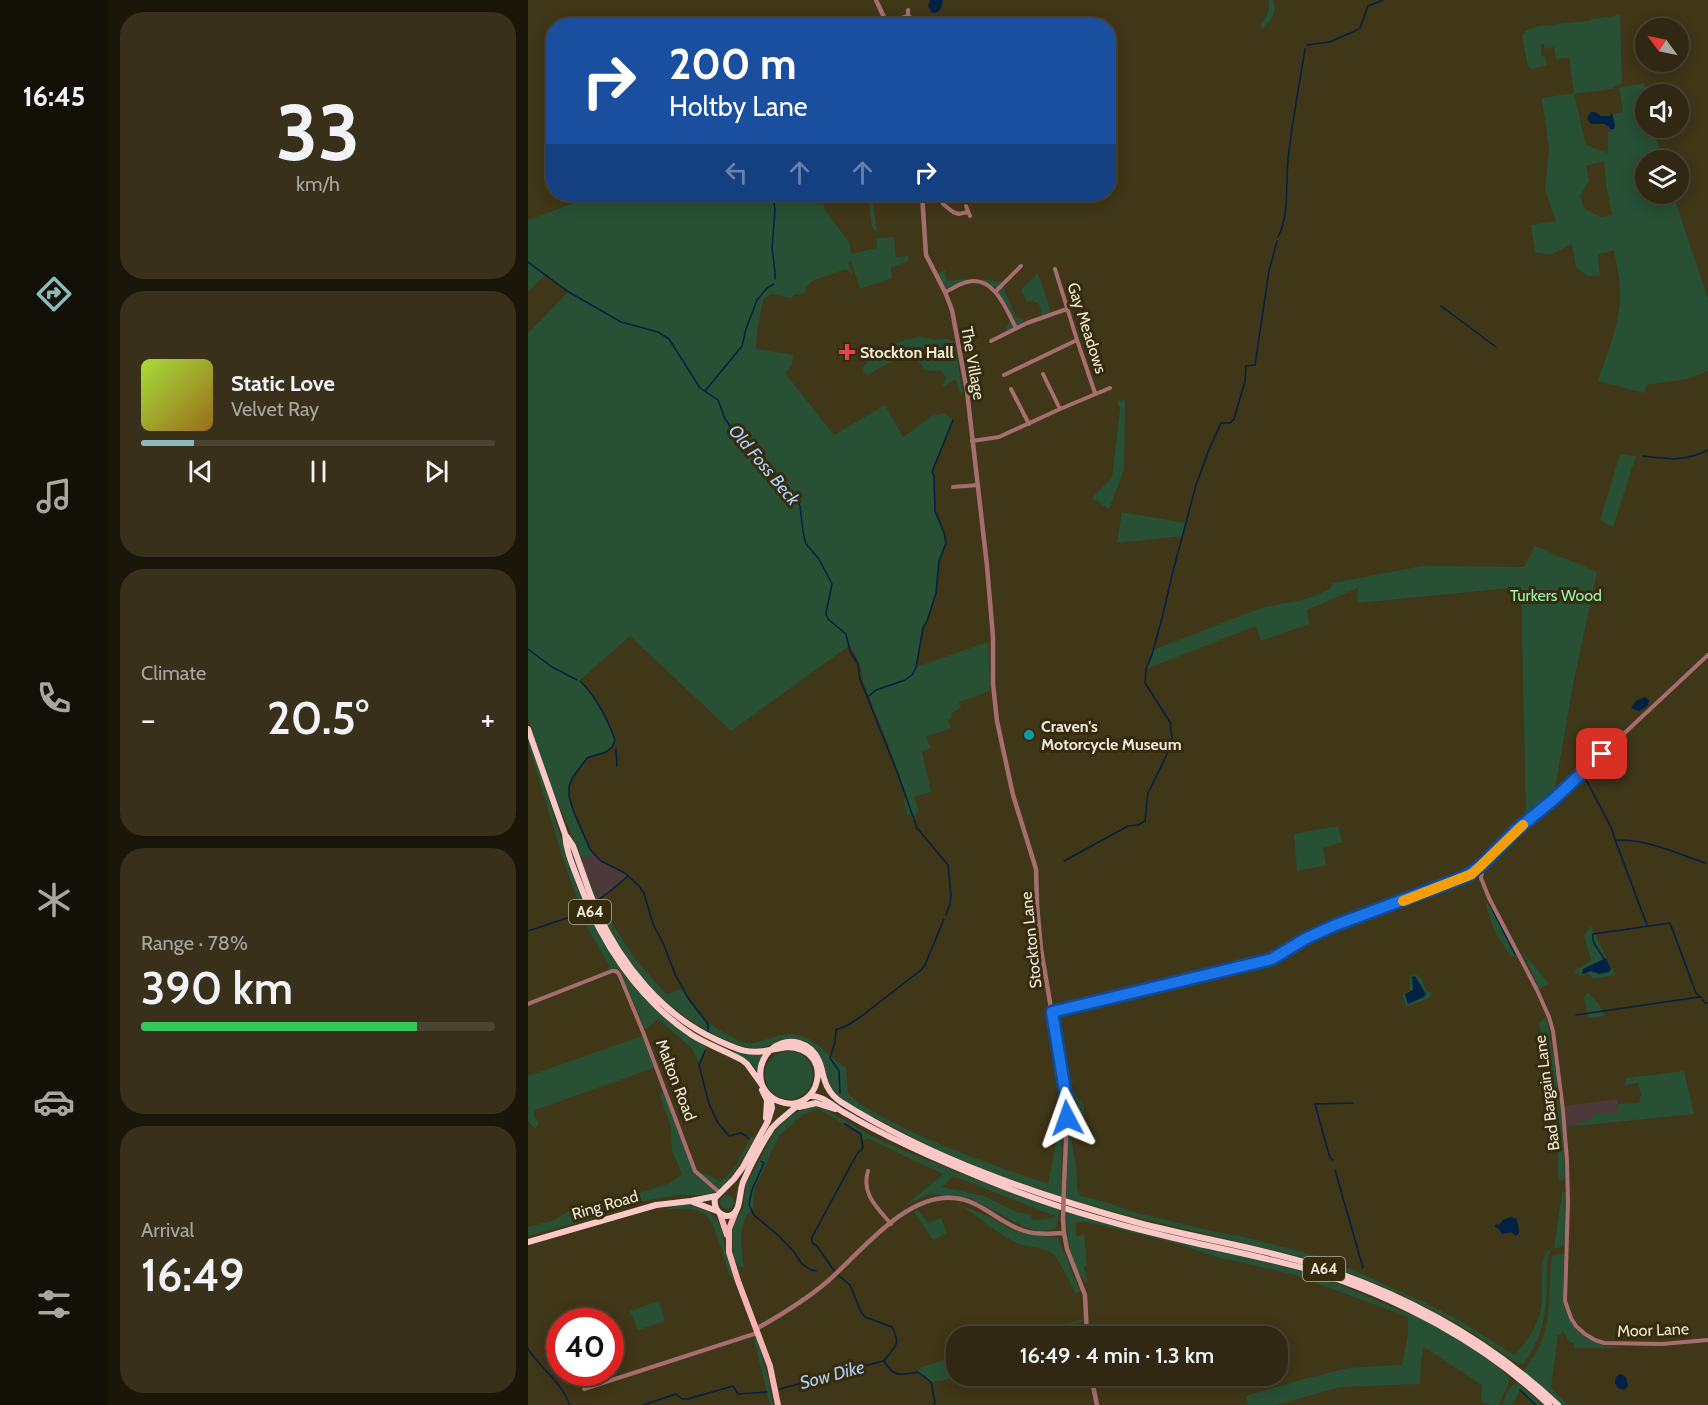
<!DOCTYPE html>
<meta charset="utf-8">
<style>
:root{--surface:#302812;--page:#38301b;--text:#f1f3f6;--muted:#a8a69f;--line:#4b4432;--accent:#8bbbb9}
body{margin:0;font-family:Cabin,sans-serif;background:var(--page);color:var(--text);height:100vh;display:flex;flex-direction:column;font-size:22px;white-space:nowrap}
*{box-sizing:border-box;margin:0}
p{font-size:20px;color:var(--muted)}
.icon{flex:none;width:33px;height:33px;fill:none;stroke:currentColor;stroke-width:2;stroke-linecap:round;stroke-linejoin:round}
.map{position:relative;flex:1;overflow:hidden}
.side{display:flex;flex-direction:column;gap:12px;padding:12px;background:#1a160a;width:420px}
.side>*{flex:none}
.banner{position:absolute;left:18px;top:18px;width:570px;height:183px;border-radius:24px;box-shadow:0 3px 15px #0003,0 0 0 2px var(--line);background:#1a4fa0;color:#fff;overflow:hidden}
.needle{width:39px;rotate:303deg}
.fabs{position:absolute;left:1107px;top:18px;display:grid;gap:12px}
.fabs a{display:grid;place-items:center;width:54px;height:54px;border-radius:50%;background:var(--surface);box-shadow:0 3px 15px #0003,0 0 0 2px var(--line);font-size:30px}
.speed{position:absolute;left:18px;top:1308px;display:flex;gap:12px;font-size:30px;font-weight:700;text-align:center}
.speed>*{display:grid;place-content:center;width:78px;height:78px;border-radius:50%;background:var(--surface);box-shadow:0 3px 15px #0003,0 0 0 2px var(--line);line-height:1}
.speed .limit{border:9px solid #d22;background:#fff;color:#111}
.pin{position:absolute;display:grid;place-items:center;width:51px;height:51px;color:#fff;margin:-26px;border-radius:12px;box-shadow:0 3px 9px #0006}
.me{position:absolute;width:66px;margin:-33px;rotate:356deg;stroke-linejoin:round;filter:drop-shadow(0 0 4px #0008)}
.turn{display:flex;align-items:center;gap:21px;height:126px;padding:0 24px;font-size:27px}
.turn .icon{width:78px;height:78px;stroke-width:2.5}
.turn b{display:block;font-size:42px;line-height:51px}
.lanes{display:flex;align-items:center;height:57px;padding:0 24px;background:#0003;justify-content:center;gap:30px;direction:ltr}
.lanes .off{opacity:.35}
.big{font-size:45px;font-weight:600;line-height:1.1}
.side .widget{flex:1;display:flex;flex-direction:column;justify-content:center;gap:9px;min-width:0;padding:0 21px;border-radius:24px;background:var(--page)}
.side .dial{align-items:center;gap:0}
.dial b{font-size:78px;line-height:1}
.song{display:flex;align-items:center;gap:18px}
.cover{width:72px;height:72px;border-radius:9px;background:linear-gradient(135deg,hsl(80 70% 55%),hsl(40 70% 35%))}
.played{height:6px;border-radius:3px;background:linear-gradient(90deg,var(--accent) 15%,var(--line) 15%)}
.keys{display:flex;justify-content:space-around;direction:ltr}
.heat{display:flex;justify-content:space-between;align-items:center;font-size:33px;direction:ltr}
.charge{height:9px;border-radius:4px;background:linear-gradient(90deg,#34c759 78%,var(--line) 0)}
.trip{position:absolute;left:418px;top:1326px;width:342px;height:60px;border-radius:24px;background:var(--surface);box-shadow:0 3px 15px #0003,0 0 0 2px var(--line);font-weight:600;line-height:60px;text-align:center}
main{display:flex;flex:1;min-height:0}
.tabs{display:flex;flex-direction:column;width:108px;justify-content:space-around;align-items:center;background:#131007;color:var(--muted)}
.tabs .icon{width:42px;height:42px}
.tabs .active{color:var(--accent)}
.tabs b{font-size:27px;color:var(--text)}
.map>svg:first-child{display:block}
</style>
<main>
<nav class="tabs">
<b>16:45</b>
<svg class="icon active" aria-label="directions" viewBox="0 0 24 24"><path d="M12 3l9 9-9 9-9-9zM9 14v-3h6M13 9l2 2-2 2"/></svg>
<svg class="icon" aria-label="music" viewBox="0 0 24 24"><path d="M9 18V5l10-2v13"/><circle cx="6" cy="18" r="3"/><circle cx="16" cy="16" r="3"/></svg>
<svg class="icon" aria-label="phone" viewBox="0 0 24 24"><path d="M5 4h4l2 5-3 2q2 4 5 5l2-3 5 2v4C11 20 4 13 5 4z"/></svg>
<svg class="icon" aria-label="climate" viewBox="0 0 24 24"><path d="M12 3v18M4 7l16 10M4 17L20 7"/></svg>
<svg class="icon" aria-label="car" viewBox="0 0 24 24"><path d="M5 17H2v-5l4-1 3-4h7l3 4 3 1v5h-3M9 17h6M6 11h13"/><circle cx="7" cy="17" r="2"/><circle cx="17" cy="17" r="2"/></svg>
<svg class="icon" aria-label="filters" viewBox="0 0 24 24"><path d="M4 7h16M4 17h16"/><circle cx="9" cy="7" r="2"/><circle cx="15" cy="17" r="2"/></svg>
</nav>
<section class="side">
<div class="widget dial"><b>33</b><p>km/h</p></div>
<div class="widget">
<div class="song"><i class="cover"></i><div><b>Static Love</b><p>Velvet Ray</p></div></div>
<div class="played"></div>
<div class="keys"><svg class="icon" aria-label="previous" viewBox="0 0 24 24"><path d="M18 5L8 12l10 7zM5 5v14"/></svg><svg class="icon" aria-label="pause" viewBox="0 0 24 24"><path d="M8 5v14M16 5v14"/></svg><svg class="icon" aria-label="next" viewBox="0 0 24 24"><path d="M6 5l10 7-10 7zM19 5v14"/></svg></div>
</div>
<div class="widget"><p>Climate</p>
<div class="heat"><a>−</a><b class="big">20.5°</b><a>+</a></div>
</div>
<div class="widget"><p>Range · 78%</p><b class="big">390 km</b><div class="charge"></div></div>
<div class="widget"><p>Arrival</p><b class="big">16:49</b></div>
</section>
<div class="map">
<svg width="1180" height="1405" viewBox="0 0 1180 1405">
<rect width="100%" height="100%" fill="#403618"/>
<path fill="#4d383a" d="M65,853L73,861L100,876L81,892L71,899L58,875L54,859Z
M1089,1099V1113L1068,1114L1064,1120L1059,1122L1048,1123L1049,1126L1039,1127L1037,1106Z"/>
<path fill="#275035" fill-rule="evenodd" d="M740,0H744C750,9 746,14 741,23L738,24L735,29L732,25C739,17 743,10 740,0Z
M1092,15L1094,83L1083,89L1046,94L1058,145L1080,153V132L1086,129L1084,114L1094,112L1095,110L1091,88L1116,83L1118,94V128H1126L1134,160H1118V194H1145L1180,299V371L1159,379L1118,385L1117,393L1070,381C1078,356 1090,328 1092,302C1093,284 1089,267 1086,250L1070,255L1072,276H1059L1048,267L1044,244L1022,255L1007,252L1003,225L1028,221L1017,190L1021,150L1014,98L1046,93L1041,58L1028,59L1026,47L1017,49L1016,44H1013V56H1017L1019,65L1004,69L1000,67L994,36L997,31L1010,26L1061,21L1064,19ZM1076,161L1078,185L1084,215L1072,217L1056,208L1052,196L1061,181L1058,166Z
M80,194H148L160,202L264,194H293L297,210L321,242L323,254L349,248L348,238L366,237L368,257L380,256L381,261L363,267L364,278L332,289L323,261L320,262L325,274L318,269L284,281L277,289L278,292L271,295L268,294L263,298L243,294L235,300L229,332L228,349L265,355L264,365L257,373L306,435L357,405L375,437L404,416L416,413L425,420L404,472L406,476L407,511L416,533L418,543L411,561L408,593L399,621L395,628L388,667L460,642L462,691L431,702L433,708L423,713L424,718L420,720L423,728L398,737L403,748L394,752L403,792L386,797L391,810L387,816L379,815L376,800L379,798L362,749L335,681L333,667L322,645L203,731L102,636L52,680C67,698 78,718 87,740C81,756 74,751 61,756C58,758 55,763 52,767C47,773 42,779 41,787C39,802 56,841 65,853L54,859L23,786L0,718V333L39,293V290L18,274L0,292V220L62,197Z
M340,194H344L349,233L344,227Z
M417,270L419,281L438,279V281L418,288L416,286L409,274Z
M510,273L523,312L514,315L511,304L505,301L499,302L493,290Z
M453,280H461L473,282L488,317L497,321L476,333L484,317L468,288Z
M393,336L405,340L419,339L426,341L435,392L434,394L431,391L428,380C422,380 420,386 414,386L418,378C410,365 408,373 397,370C395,368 393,364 391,362C376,351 352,368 339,375L335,372L336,366L340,362L367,343Z
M597,400L596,470L581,509L564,498L584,478L592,409L589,401Z
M1092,454L1108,456L1085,527L1072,520Z
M594,512L658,523L655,536L589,543Z
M1007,546L1069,572L1046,680L1026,794L998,819L950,865L940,872L912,884L846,908C873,897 901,888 927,874C952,860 973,837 995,819L998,818L993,587L829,603L830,588L779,610L781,624L733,641L728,626L618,669L625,650L733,608L778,599L802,589L805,583L894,566L996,567Z
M0,737C34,828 50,930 120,1002C137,1019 158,1033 178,1047L171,1063L164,1048L130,1019L117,1029L92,971L89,968L79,970L81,965L50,912L53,909L37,865L7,767L0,744Z
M810,826L814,842L795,848L798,865L769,871L766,834Z
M58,875L80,917L107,959L138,994L154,989C167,1012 179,1025 203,1036C209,1040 218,1044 225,1043C240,1041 252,1031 269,1035C282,1037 291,1046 300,1054C305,1059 312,1063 318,1068L320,1094C336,1108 355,1117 374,1127C421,1150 471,1167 520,1184L530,1132L534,1131L533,1197C501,1185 467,1175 435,1161C407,1149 380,1135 353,1121C342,1115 318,1106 310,1097C294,1081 302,1057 280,1043C256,1028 243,1051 224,1048C208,1046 192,1038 178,1030C115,994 83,941 58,875Z
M958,903L962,906L988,955L984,957C973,944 960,921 958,903Z
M1063,926L1087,975L1064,979V976L1058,973L1054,976L1045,972L1063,961L1056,936Z
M994,951L1021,984L1011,989Z
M886,973L894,979L898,991L904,992L901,998L878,1007L874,993L879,992L882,990V978Z
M1060,992L1071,1004L1077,1016L1061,1018L1056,997Z
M1018,1016L1029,1074V1089L1034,1116L1037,1176L1035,1181L1031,1180C1029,1165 1030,1151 1029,1137C1026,1099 1020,1061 1011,1024Z
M114,1036L126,1068L7,1110L6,1115L11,1124L7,1129L0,1121V1076Z
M237 1075a24 24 0 1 1 48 0a24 24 0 1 1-48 0Z
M210,1051C220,1055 226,1056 236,1054L230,1073L222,1062L206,1052Z
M1156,1071L1166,1114L1049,1126L1048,1123C1057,1122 1062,1122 1068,1114L1089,1113L1090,1104L1111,1103L1113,1094L1110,1083L1097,1085L1098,1078Z
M542,1086L556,1106V1124L551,1127L543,1138L548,1164L549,1189L553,1196L581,1203L609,1213L683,1231L716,1237L789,1256L832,1273L902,1305L934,1322L986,1355C1000,1341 1012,1323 1014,1302C1015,1286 1011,1263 1020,1250H1022C1019,1260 1019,1268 1019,1278C1019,1309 1016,1337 996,1363L990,1364L952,1338L923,1320L872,1294L782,1259L586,1212L538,1198L542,1112L539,1087Z
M133,1092H135C147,1118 155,1146 167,1173L170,1176L176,1173L192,1181C206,1175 216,1149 224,1136L227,1138L202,1178L194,1187L181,1195H151L121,1200L98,1207L86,1208L76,1215L0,1236V1227L27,1220L49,1206L68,1203L90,1196L112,1193L142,1183L154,1174L144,1151L143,1127L133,1099Z
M287,1106L293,1107L342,1135L377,1151L455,1182L532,1210L528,1228L513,1231L498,1228L442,1198L402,1194L378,1205L415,1174L339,1138L335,1141L333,1134L290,1109L274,1115L251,1136L227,1188L225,1209C209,1220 213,1250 216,1267H211L206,1259L204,1232L208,1218L215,1208L218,1184L249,1127C260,1116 272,1109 287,1106ZM425,1176L527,1216H528L516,1220H503L504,1215L489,1212L456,1196L414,1187Z
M1035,1191L1038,1193L1039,1215L1036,1244L1031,1248H1026L1034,1194Z
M192 1202a7 7 0 1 1 14 0a7 7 0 1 1-14 0Z
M152,1205H167L177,1208V1210C196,1220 193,1232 198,1250C200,1260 203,1269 206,1279L201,1275C197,1261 188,1226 179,1216C169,1206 146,1209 133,1210Z
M432,1205L462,1217L482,1229L494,1233L530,1238L552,1291L548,1294C543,1285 531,1259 525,1254C517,1247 504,1248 494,1245C471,1237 453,1217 432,1205Z
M389,1209L400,1223L413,1218L419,1233L405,1240L396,1226L386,1213Z
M538,1210L753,1265C794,1276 830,1292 869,1309C876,1312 883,1314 890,1317C919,1331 960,1355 982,1378C980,1387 974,1396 971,1405H961L953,1401L954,1385L896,1347L893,1361L892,1384L812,1387L748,1405H720L718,1396L765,1382L820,1368L874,1365L880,1334V1317L764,1274L692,1258L640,1241L559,1222H548V1237L556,1234L559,1265L556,1267L560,1284C542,1269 538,1232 538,1210Z
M1032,1253L1036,1255C1036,1269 1034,1284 1035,1298C1036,1317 1050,1335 1067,1342C1077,1347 1089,1347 1100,1348H1046V1343L1041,1342L1035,1331L1032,1335H1030L1023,1388L1040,1405H1034L995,1371C1028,1334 1018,1301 1024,1257Z
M131,1301L137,1321L110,1330L102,1311Z
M554,1319L556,1321L531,1329L530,1336H499Z
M228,1335L241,1380L245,1405H242L225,1336Z
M429,1356V1376H443L403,1382L390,1372L393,1367Z
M989,1382L1015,1405H1008L992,1390L984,1405H975C978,1396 980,1386 989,1382Z"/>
<path fill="#012145" d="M402,0H415C414,7 412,14 404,13L400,6Z
M1063,112H1067L1073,116H1082L1084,113L1087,125L1086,129H1082C1078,121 1070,126 1062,123L1059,118Z
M1117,697L1121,700C1121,706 1116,709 1111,711L1103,708L1108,701Z
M1078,958L1083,969L1081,972L1071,974L1063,971L1055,974H1054L1055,969Z
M887,976L898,994L896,997L880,1004L877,994L885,990L884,977Z
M983,1217L989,1219L991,1233L988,1236L983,1232L974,1234L971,1229L967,1227V1225L972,1224L975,1220Z
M1092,1374L1098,1377L1100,1386L1096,1390L1090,1388L1087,1383L1088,1377Z"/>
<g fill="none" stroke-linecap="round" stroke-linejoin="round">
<path stroke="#012145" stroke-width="1.5" d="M779,45L802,42L829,30L832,28L840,6L855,0
M245,194L247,210L244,248L247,272
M750,237C761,217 758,182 760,159C764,123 771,86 777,49
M0,262L39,291L93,322L130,332L141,339L172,388L190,400L197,419L203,427L229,450L237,468L246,482L258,487L266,495L272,506L275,532L278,544L291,559L304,584L298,613L300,619L318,634L322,651L330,664L332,679L370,774L385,817
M247,279V273
M913,306L968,347
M177,391L214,346L218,329L229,300L239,288L246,284
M1115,456C1140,459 1157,462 1180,450
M0,649L24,667L49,680
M52,681C69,697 79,718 87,740L84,747L78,752L59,758L45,777L41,786V796L45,810L62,849L67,855L73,861L97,873L110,885L116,893L125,924L135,943L147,974L160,998L180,1024V1031
M341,696L348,690L377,680L384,675L388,668L395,628L399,621L408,593L411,561L418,543L416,533L407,511L406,476L404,472L425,420
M88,749L89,766
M1057,778L1083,827L1089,845L1119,925
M386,819L389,828L420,865L423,896L422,904L418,915
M1089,840C1119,839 1148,853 1177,863
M536,861L600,826L610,825L617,821L620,793L644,744V738L642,722L617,683L618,669L624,655L635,614L645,571L668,485L680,452L693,423H702L706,419L717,381L718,366L727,365L741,271L749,241
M71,899L81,892L100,876
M962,905L987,954
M54,912H56
M0,931L51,914
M1076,959C1072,950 1063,944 1065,934L1142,923L1168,993L1174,998
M1175,1000L1177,1003H1180
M532,1007L662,977
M1048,1015L1171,997
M177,1051L171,1065L181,1104L190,1123L201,1136L213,1133L218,1136L221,1139
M312,1093L311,1071L302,1058L307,1042L308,1030L320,1025L331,1018L393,970L397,965L416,919
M805,1160L802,1158L787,1104L825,1103
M233,1161L236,1163L224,1190L222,1199L221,1205L226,1215L251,1236L266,1252L274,1264L283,1270L288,1271
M807,1170L835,1268
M307,1272L289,1246L284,1243V1237L329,1154L335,1148L333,1134L317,1124
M310,1275L322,1285L333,1312L337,1317L364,1327C374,1346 366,1346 356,1361C366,1378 373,1375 390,1372L403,1382L407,1403L406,1405
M0,1349C14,1370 33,1381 42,1405
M252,1389L355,1361
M992,1390L1008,1405
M115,1405L148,1394L154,1399H160L205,1386L210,1394L239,1392"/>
<path stroke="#a66f6e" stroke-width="4" d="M380,16V10
M359,23L380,16L386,19L391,26
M411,194L415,204L425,212L431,214L440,212
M394,196L409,194
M438,206L442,216
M527,269L549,340L567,393
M468,291L493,266
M417,292C424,289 431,284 439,282C466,275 478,309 488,328
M463,341L499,323L539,309
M515,374L532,409
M476,375L549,340
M483,389L501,424
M444,441L471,437L532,409L582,388
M425,487L450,485
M955,865L953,878L961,898L1009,990L1021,1017L1025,1031L1035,1110L1039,1161L1040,1203L1037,1301L1043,1318L1048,1326L1057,1334L1067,1340L1076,1343L1134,1344L1180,1340
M0,1004L84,971H88L91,974L115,1032L167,1171L192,1193
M524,1012L744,959L777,939L805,926L944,874L988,830L1025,800L1180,655
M340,1171C333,1194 349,1207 363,1224
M56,1389L229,1333"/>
<path stroke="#a66f6e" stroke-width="4.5" d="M348,0L360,26
M394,194L398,255L417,292L424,310L439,391L459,566L465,637V684L469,721L485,795L508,869L509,905L513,949L538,1097L539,1118L536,1185
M535,1219L536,1233L539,1249L557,1295L559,1336
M228,1329C253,1315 279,1299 300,1281C333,1252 378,1193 426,1198C451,1200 468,1220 491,1229C505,1235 520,1234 536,1233
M563,1376L569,1405"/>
<path stroke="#f8b4b2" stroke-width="6" d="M208,1211L201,1229V1252L210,1281L242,1366L250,1405
M192,1214L199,1235"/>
<path stroke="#f9c8c7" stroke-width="6" d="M0,729L37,834C38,851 45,866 51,882C73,943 110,999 164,1035C180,1045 198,1051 214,1060L219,1064L234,1085
M39,837L45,846C53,867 60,890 69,911C93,964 135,1016 189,1040C209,1049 220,1055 242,1050
M259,1047C309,1048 292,1118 250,1101C243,1098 237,1092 234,1085C230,1072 233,1060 242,1050Z
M245,1048C261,1036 283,1042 291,1061C295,1070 295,1080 300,1088C303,1094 307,1098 313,1102C404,1159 508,1195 611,1223C668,1238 727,1247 783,1264C875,1293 960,1339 1030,1405
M234,1090L239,1100L238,1118
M242,1096L244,1108L240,1121L215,1167L206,1179L187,1198C184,1214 202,1223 209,1209C212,1204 212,1190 215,1182C223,1164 233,1145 244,1128L250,1122L276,1100
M281,1096C296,1095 304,1106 317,1113C363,1140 414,1162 464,1182C528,1208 596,1227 663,1242C703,1251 743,1259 782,1270C867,1296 956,1343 1021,1405
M271,1107L288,1103L307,1109
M165,1202L189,1211
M0,1242L128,1205L163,1201L188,1196"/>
<path stroke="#a66f6e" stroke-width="4.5" d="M535,1219L536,1185"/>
</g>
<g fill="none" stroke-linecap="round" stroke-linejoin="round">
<defs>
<path id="route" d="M539,1118L538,1097L524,1012L744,959L777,939L805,926L939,876L955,864L988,830L1025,800L1074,754"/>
</defs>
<use href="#route" stroke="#114b97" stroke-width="15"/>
<use href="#route" stroke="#1a73e8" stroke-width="10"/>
<path stroke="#f59e0b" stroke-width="10" d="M875,901L944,874L995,825"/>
</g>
<path fill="#e0444e" stroke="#362c0d" stroke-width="2" d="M316 343h6v6h6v6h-6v6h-6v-6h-6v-6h6z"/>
<circle fill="#0f9aa8" stroke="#362c0d" stroke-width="2" cx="501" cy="735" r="6"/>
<g text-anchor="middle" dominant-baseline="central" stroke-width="6" stroke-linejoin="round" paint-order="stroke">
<g fill="#362c0d" stroke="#b7b09a" stroke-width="1.5">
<rect x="41" y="900" width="42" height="24" rx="4.5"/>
<rect x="775" y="1257" width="42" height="24" rx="4.5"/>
</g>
<g font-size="15" font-weight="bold" fill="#eee8d7">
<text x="62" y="912">A64</text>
<text x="796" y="1269">A64</text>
</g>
<g font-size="16" fill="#eee8d7" stroke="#362c0d">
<text transform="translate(559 328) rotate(72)">Gay Meadows</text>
<text transform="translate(445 363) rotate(80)">The Village</text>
<text transform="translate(503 940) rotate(-96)">Stockton Lane</text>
<text transform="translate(148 1080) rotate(69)">Malton Road</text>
<text transform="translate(1019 1093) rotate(-97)">Bad Bargain Lane</text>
<text transform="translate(77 1205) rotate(-16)">Ring Road</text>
<text transform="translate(1125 1330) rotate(-2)">Moor Lane</text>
</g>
<g font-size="16" font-weight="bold" fill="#eee8d7" stroke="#362c0d" text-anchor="start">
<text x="332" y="352">Stockton Hall</text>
<text x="513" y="726">Craven's<tspan x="513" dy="18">Motorcycle Museum</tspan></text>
</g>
<g font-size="16" fill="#97f4b4" stroke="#362c0d">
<text x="1028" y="595">Turkers Wood</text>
</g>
<g font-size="18" font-style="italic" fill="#a9cefc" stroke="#362c0d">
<text transform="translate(236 465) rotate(50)">Old Foss Beck</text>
<text transform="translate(304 1375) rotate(-15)">Sow Dike</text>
</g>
</g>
</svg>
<div class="fabs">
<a><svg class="needle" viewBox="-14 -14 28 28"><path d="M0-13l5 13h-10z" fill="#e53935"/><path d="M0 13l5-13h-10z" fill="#a8a69f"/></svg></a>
<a><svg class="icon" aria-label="sound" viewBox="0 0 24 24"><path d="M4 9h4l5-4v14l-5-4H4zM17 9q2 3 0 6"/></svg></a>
<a><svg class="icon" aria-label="layers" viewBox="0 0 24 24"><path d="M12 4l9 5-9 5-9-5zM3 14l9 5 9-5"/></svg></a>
</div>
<div class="speed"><div class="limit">40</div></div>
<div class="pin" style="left:1074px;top:754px;background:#d93025"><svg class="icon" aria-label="arrive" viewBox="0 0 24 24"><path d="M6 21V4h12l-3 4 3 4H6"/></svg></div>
<svg class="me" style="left:539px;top:1118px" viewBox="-20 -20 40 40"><path d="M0-17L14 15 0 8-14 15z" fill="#1a73e8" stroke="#fff" stroke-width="4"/></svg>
<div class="trip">16:49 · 4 min · 1.3 km</div>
<div class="banner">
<div class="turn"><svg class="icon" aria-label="right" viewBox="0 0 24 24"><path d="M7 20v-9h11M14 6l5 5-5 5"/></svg><div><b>200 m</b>Holtby Lane</div></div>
<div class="lanes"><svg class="icon off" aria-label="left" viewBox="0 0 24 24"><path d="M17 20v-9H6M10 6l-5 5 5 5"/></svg><svg class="icon off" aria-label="ahead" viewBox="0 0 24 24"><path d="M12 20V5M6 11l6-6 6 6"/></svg><svg class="icon off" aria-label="ahead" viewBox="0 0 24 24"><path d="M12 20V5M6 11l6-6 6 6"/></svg><svg class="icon" aria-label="right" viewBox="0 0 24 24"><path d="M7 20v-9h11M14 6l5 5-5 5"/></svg></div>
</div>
</div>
</main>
